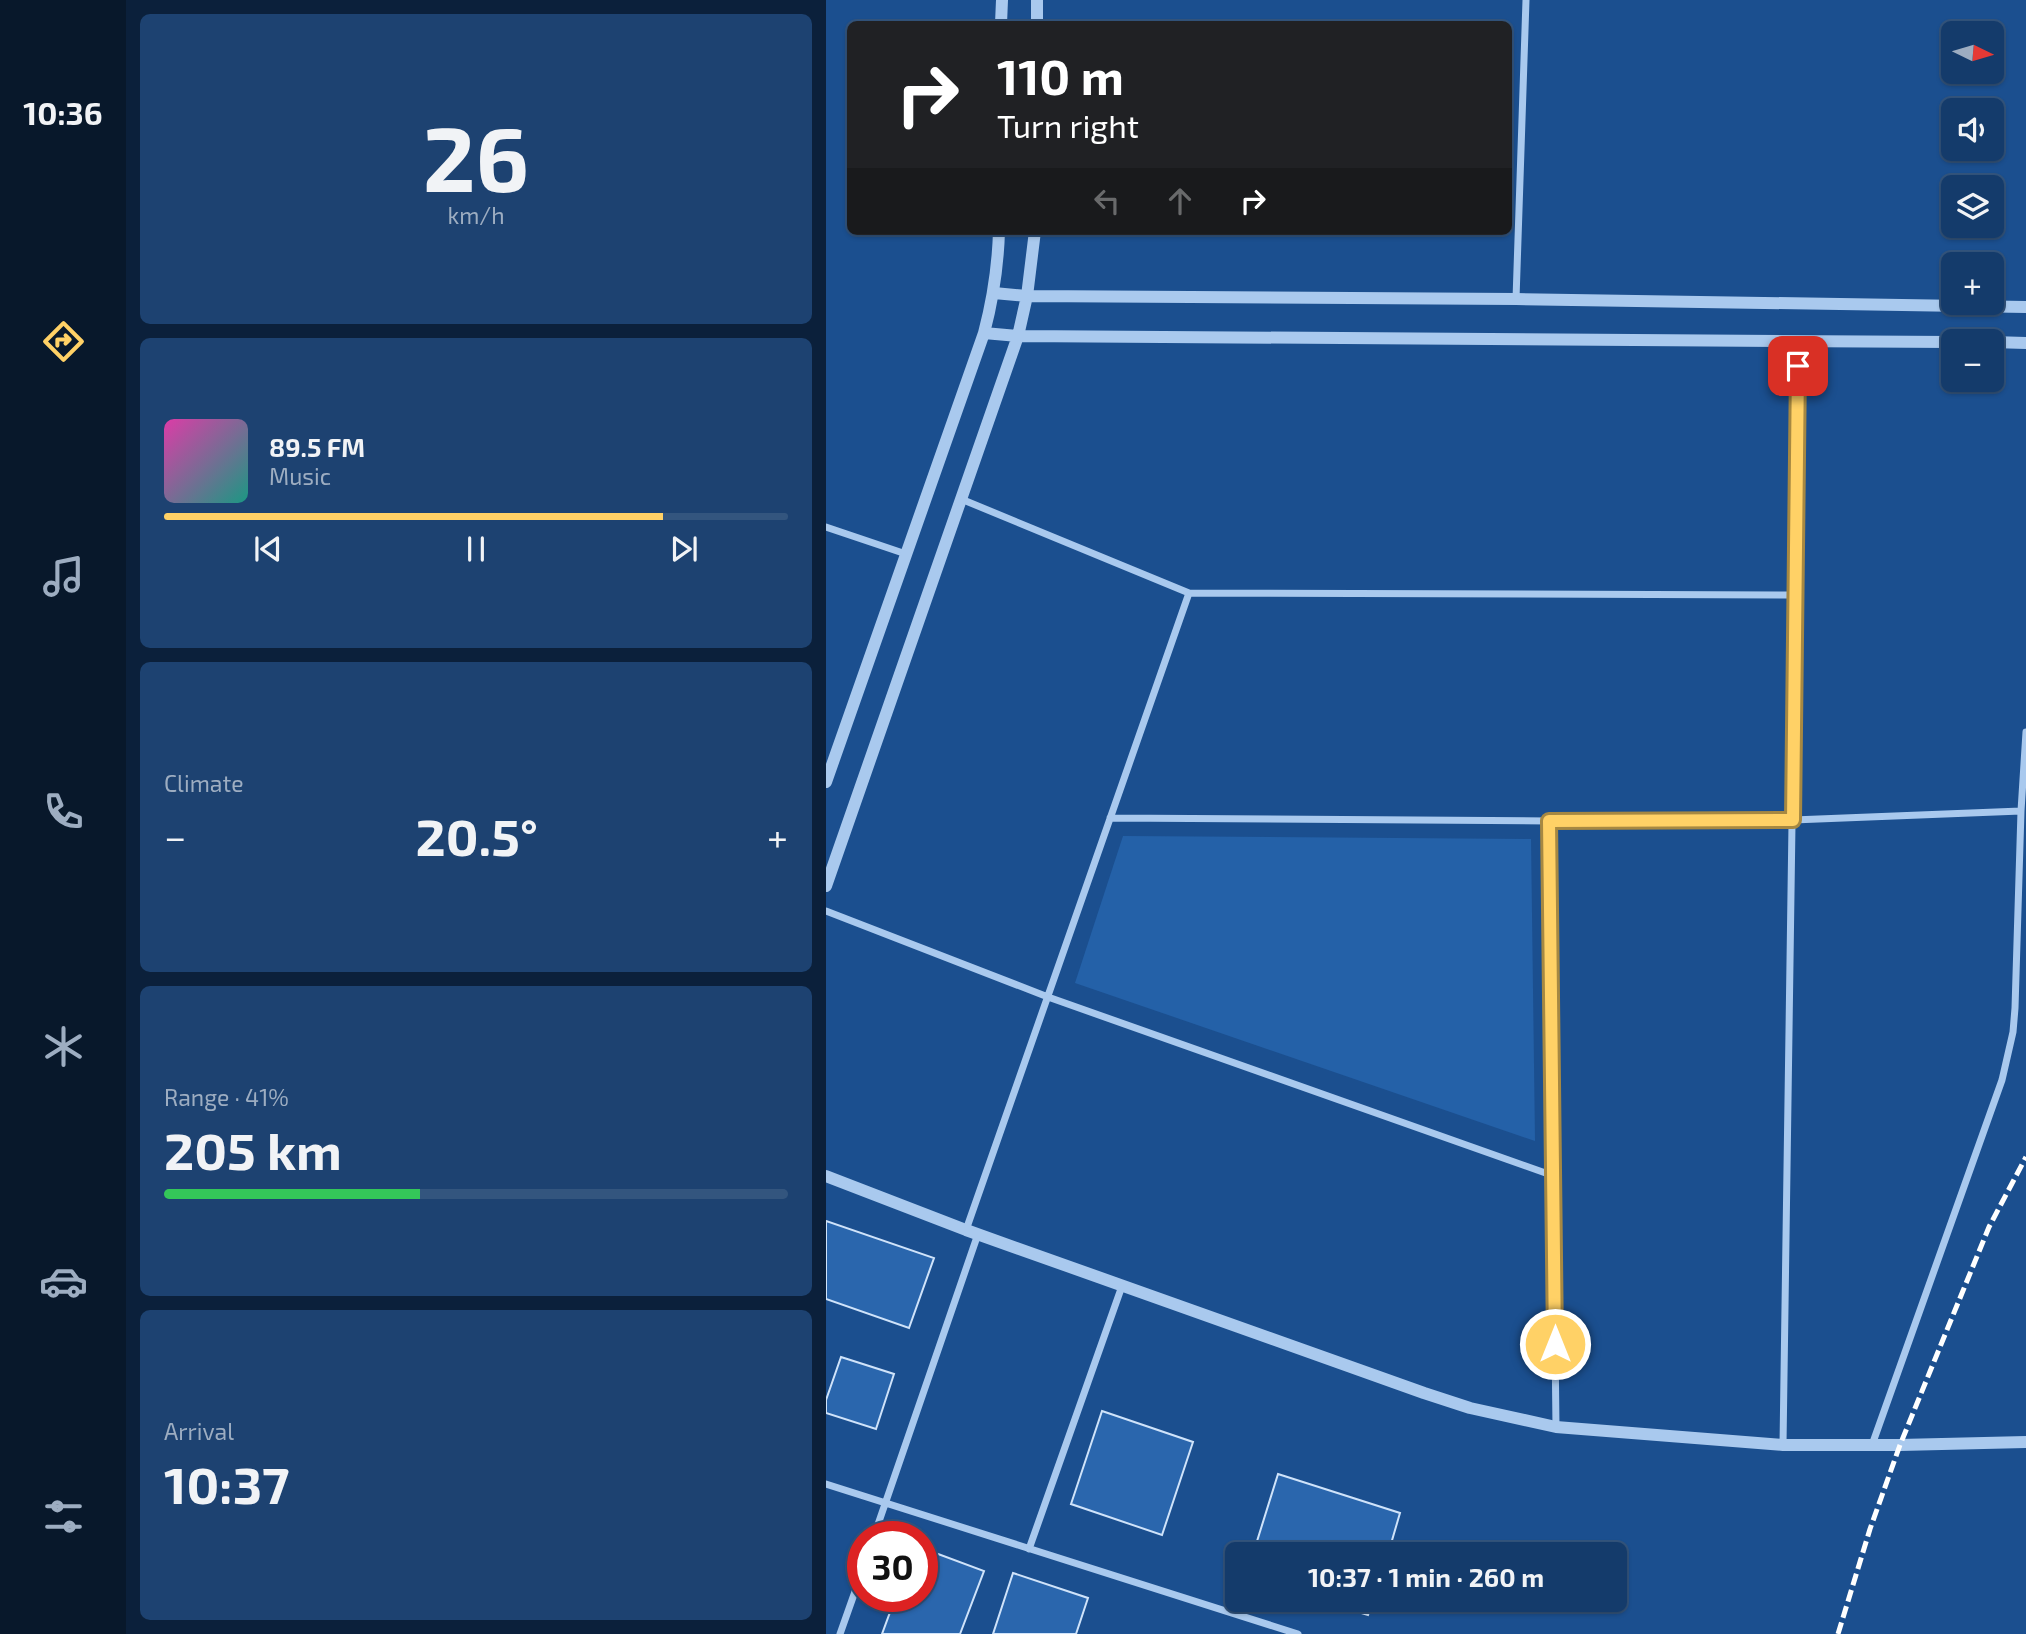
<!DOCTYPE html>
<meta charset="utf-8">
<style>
:root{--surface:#143b6b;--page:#1d4271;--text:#f1f3f6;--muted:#9dadc1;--line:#33557e;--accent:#ffd166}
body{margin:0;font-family:"Exo 2",sans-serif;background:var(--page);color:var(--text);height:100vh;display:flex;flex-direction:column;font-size:26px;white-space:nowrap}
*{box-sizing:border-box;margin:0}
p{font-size:23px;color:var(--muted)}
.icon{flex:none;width:38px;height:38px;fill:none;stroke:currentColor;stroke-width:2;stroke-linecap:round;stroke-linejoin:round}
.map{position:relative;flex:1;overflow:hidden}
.details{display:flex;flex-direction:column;gap:14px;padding:14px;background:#0b203b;width:700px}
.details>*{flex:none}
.guide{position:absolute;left:21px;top:21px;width:665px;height:214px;border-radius:10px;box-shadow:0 2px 5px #0004,0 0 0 2px var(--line);background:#202124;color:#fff;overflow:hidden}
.needle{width:46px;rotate:95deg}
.controls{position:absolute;left:1115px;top:21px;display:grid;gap:14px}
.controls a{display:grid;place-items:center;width:63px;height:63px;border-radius:10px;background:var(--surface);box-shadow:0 2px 5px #0004,0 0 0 2px var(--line);font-size:35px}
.speed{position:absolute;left:21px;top:1521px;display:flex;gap:14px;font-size:35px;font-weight:700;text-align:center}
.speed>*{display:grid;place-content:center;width:91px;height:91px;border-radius:50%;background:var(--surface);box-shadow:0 2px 5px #0004,0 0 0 2px var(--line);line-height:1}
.speed .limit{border:10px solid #d22;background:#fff;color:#111}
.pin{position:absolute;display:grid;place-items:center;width:60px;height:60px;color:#fff;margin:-30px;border-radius:14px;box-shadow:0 4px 10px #0006}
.me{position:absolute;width:77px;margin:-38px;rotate:0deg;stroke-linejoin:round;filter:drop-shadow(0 0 5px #0008)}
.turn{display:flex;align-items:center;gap:24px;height:147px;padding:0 35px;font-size:32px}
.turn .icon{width:91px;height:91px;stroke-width:2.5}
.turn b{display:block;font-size:49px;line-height:60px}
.lanes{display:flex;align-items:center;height:66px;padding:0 35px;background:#0003;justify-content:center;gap:35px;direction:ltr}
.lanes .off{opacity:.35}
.big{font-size:52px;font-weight:700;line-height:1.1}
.details .card{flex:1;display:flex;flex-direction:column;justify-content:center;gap:10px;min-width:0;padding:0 24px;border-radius:10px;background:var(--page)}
.details .dial{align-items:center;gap:0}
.dial b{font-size:91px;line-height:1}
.song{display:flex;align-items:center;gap:21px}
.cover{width:84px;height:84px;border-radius:10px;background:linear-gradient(135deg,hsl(320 70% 55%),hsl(170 70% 35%))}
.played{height:7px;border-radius:4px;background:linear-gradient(90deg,var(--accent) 80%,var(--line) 80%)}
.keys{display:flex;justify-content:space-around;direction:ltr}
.heat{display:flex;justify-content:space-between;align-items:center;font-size:38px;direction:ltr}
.charge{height:10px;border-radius:5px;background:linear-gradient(90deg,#34c759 41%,var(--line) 0)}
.trip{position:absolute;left:399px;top:1542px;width:402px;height:70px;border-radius:10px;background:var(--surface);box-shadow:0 2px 5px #0004,0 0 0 2px var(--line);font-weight:700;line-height:70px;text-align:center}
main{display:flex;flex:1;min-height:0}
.menu{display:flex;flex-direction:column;width:126px;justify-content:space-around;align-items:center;background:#08182b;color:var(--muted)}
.menu .icon{width:49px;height:49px}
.menu .selected{color:var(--accent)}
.menu b{font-size:32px;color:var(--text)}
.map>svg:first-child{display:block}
</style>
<main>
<nav class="menu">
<b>10:36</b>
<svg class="icon selected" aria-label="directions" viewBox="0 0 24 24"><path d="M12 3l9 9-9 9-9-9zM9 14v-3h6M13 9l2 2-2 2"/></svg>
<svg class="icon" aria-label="music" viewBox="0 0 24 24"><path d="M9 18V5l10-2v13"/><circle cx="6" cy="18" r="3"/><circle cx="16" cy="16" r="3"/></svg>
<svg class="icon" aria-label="phone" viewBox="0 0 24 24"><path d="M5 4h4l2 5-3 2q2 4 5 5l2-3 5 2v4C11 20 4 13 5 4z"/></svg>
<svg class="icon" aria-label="climate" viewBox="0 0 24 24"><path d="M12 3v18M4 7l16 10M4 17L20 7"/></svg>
<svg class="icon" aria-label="car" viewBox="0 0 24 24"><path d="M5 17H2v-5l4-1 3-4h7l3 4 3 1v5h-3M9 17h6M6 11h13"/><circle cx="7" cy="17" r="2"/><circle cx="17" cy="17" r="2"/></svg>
<svg class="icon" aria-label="filters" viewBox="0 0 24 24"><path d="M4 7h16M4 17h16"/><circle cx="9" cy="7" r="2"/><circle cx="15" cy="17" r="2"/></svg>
</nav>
<section class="details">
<div class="card dial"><b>26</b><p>km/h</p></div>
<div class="card">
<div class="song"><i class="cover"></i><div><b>89.5 FM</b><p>Music</p></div></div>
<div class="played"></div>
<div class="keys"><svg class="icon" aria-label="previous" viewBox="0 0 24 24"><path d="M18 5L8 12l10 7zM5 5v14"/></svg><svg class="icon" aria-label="pause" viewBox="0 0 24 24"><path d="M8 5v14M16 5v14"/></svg><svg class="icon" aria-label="next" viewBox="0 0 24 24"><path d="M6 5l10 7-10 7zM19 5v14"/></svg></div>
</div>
<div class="card"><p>Climate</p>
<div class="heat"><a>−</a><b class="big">20.5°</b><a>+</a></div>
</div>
<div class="card"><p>Range · 41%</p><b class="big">205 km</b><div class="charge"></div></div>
<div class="card"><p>Arrival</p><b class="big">10:37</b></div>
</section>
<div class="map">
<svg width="1200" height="1634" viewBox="0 0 1200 1634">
<rect width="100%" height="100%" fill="#1b4f8f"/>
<path fill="#2461a8" d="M297,836L705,839L709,1141L249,983Z"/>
<path fill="#2a66ad" stroke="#cfe3fa" stroke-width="2" d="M0,1221L108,1258L83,1328L0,1299Z
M15,1357L68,1374L50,1429L0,1413V1400Z
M276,1411L367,1442L336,1535L245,1504Z
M452,1474L574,1513L562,1554H427Z
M96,1548L158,1571L134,1634H56L70,1596H96Z
M187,1573L262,1598L250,1634H167Z
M492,1600H547L542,1615Z"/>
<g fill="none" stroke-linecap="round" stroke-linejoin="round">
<path stroke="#a9c9ee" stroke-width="7" d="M690,299L700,0
M135,499L363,593L970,595
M0,527L80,554
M284,818L723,821L967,820L1195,811
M723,821L730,1427
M0,911L222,997L728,1176
M140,1230L363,593
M957,1445L973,341
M1046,1445L1176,1080L1187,1032L1189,1008L1195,811L1200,732
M0,1484L472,1634
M48,1536L152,1234
M203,1549L296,1286
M14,1634L37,1569"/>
<path stroke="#a9c9ee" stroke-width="12" d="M175,24L176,0
M211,24V0
M168,293L201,296L690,299L1200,307
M158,333L192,336L1127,342
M1166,342L1200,343
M0,782L158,333C167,299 172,266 173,231
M0,886L192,336L201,296L209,231
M0,1176L140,1230L598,1393L644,1408L730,1427L957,1445H1074L1200,1442"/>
<path stroke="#fff" stroke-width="5" stroke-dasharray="12 5" stroke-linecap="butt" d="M1012,1634L1044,1529L1074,1445L1163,1227L1200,1157"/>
</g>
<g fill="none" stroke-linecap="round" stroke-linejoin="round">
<defs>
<path id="route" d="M729,1344L723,821L967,820L972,366"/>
</defs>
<use href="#route" stroke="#a68842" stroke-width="18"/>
<use href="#route" stroke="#ffd166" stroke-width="12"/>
</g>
</svg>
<div class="controls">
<a><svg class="needle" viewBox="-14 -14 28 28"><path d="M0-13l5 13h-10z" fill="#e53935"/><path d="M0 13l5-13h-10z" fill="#9dadc1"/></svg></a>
<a><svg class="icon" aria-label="sound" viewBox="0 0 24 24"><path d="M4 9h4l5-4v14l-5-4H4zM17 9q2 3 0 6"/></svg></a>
<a><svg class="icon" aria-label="layers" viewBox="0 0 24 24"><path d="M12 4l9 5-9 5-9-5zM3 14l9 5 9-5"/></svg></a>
<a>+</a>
<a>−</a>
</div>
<div class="speed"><div class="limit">30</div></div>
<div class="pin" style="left:972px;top:366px;background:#d93025"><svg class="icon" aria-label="arrive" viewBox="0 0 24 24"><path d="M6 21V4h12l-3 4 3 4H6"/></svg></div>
<svg class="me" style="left:729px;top:1344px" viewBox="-20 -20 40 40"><circle r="17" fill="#ffd166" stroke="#fff" stroke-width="3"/><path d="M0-11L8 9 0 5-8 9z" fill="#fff"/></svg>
<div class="trip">10:37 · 1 min · 260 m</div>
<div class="guide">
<div class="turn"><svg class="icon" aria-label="right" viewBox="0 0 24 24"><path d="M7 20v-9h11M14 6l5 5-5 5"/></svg><div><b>110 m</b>Turn right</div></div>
<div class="lanes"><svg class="icon off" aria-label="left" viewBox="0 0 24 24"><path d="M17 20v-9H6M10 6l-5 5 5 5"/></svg><svg class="icon off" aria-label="ahead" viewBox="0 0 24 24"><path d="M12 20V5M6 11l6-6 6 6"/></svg><svg class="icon" aria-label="right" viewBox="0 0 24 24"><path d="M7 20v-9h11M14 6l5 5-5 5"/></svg></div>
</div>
</div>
</main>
